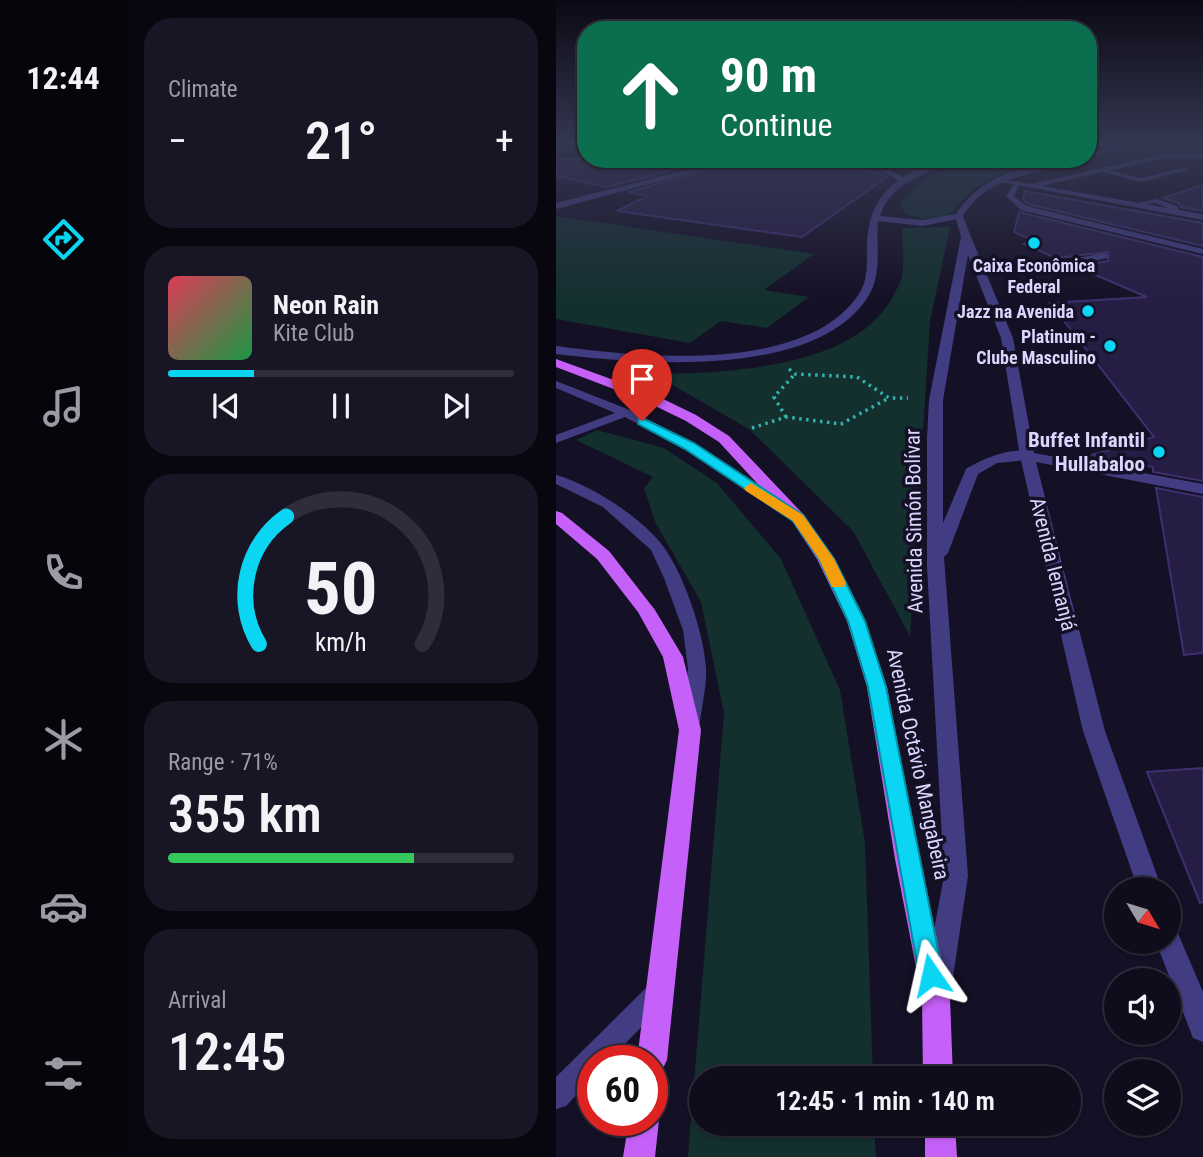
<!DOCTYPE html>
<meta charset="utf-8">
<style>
:root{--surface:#0f0c1c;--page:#181525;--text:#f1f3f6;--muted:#9b9ba3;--line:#2f2c3b;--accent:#0ad6f4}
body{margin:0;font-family:"Roboto Condensed",sans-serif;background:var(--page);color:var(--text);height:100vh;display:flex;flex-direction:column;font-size:26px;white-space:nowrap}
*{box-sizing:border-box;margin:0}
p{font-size:23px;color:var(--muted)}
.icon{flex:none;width:38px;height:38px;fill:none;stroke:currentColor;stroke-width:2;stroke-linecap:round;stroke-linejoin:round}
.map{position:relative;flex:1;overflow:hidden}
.details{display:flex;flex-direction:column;gap:18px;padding:18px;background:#08070f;width:430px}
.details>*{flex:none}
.banner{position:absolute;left:21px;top:21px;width:520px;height:147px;border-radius:28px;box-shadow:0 2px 5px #0004,0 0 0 2px var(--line);background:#0b6e4f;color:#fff;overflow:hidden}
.needle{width:46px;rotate:128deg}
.controls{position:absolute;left:548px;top:877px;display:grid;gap:14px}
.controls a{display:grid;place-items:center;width:77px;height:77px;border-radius:50%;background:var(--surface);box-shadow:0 2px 5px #0004,0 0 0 2px var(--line);font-size:35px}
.speed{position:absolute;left:21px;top:1045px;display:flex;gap:14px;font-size:35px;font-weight:700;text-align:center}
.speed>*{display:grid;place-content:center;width:91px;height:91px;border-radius:50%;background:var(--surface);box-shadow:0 2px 5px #0004,0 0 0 2px var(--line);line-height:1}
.speed .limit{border:10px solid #d22;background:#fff;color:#111}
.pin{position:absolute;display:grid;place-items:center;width:60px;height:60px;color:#fff;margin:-72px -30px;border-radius:50% 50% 50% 0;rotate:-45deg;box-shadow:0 0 7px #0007}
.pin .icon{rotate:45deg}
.me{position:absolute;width:77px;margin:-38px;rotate:349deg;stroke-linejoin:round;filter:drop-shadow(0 0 5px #0008)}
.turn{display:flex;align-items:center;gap:24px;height:147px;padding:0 28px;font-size:32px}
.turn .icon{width:91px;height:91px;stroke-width:2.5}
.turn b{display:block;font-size:49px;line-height:60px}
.big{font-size:52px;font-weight:600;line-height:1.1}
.details .tile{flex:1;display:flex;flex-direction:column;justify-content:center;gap:10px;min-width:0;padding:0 24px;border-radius:28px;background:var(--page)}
.details .dial{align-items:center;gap:0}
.dial svg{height:182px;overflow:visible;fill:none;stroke:var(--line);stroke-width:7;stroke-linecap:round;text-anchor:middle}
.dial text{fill:var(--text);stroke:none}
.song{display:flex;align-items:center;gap:21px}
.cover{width:84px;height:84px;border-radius:10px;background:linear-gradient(135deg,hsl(350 70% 55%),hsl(140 70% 35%))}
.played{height:7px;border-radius:4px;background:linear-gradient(90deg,var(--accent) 25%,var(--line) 25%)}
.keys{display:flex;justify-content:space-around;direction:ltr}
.heat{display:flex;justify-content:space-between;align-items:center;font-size:38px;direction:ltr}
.charge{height:10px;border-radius:5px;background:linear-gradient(90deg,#34c759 71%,var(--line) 0)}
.trip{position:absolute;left:133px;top:1066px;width:392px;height:70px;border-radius:35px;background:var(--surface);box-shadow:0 2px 5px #0004,0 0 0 2px var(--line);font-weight:600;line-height:70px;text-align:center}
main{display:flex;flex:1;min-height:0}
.tab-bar{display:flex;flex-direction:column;width:126px;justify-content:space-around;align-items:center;background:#06050b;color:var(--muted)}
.tab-bar .icon{width:49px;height:49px}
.tab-bar .active{color:var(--accent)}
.tab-bar b{font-size:32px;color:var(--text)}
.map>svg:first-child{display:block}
</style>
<main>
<nav class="tab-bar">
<b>12:44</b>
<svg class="icon active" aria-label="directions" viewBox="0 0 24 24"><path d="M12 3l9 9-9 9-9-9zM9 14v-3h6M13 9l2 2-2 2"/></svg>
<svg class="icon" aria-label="music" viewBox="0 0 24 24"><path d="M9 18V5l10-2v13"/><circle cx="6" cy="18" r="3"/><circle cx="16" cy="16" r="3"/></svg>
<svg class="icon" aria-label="phone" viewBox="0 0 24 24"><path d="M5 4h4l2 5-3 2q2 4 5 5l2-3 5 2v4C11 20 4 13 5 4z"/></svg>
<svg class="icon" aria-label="climate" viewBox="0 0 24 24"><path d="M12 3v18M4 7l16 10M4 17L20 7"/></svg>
<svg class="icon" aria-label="car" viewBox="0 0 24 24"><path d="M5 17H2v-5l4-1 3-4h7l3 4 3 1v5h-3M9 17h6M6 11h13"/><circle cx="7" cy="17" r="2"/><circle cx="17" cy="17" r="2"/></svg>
<svg class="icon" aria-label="filters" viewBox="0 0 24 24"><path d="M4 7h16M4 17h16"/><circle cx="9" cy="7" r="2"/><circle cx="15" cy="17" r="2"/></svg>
</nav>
<section class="details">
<div class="tile"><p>Climate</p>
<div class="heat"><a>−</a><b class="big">21°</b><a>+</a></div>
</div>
<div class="tile">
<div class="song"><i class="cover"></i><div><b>Neon Rain</b><p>Kite Club</p></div></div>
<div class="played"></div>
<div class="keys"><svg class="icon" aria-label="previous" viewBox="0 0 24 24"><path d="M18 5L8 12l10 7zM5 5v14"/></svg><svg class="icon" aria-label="pause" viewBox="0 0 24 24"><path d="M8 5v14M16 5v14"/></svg><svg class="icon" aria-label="next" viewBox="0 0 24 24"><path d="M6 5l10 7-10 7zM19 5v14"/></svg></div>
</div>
<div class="tile dial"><svg viewBox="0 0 100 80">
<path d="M14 69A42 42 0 1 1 86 69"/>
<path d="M14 69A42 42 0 0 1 26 13" stroke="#0ad6f4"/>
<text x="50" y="56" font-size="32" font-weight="700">50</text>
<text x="50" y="72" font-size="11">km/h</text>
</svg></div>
<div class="tile"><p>Range · 71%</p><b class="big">355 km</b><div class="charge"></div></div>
<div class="tile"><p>Arrival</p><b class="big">12:45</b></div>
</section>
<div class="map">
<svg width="647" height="1157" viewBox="0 0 647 1157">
<rect width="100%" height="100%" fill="#141025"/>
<path fill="#132f2e" d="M416,159H496C447,173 425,174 393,216L366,219L349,214L344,204C364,179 386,169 416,159Z
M0,216L258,254L208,290L253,297L211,328L165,321L134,343L0,319Z
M394,227L374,321L354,636L297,531L193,429L97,374C168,373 300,369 337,296C340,290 345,283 346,276C349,261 346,243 346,228Z
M41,430L108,448L161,483L225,559L284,690L309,843L317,1078H145V1124H318L320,1157H132L168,713L145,602L99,522L88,488L97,477L20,440Z"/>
<path fill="#261d45" stroke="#3e3070" stroke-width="2" d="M0,159H161L51,187L0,176Z
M189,159H212L325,173L331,177L246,237L61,211L91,196L73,192Z
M647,185V211L625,207L623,203L607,198Z
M469,191L647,223V246L472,204L467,199Z
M463,212L647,257V481L597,472V467L535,455L598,437L494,303L591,297L521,267L552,261V252L500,258L468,244L479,241L458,232Z
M600,488L647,497V653L628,655Z
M647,768V902L644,903L591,772Z"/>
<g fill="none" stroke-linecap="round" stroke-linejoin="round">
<path stroke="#34b2af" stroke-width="3.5" stroke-dasharray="2.5 4.5" stroke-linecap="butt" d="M233,369L239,374L301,377L333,398H352
M230,417L218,397L239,374
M196,428L230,417L285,424L333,398"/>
<path fill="#423d82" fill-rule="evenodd" d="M630,167L632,170L585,182L540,170L543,168L585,178Z
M460,181L464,183L458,196L471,206L647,249V254L465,210L450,196Z
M600,199L622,206V211L615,213V209L599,203L582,206L578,204Z
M548,253L551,254V258L512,266L422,270L417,267L422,264L512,260Z
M0,381L74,410L138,443L246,516L244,519H234L128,449L69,417L0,443V435L59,413L0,388Z
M0,475C34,484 86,518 107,546C128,574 148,634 150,668C151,685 146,705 144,722L142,727L135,729L128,727L126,722L132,669L127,630L108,578L95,550L47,507L0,484Z
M102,981L111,985L114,993L111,1001L53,1060H37V1077L10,1106L0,1109V1077L93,985Z"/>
<path fill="#423d82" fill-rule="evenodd" d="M608,154H647V158H608L485,186L647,214V220L440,181L444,179L475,184Z
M173,159H187L0,209V203Z
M264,159L327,166L351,180L344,182L325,170Z
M410,234L415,237L457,338L478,453L647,484V494L480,462L549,731L606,889H582L527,731L464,456L445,338L405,237Z
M612,927L621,931L647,992V1042L637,1038L600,942H612Z"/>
<path fill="#423d82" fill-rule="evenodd" d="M569,143H582L532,157V153Z
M388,159H400C371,175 336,180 324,216L367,220L400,214C423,177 476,159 519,159C478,179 435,171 407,216L415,237L387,400V523L410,469C425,460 463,442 478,456L471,460L441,463L422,474L392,553L388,557L412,876L396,984L392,993L382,997L372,993L368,984L388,876L371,566V438L373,400L405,237L400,219L367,226L322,221C320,245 326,274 313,295C262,380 84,364 0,354V346C83,357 249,375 303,294C312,281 311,262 311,247C311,196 341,174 388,159Z"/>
<path fill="#c561f8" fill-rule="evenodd" d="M0,359L99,395L140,415L173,436L248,515L279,559L309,621L331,687L363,859L394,998L397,1078H367L366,998L339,859L311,687L291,621L261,559L236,521L163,442L130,421L89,401L0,367Z
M0,511L6,513L53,551L99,610L127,657L145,730L111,1060L106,1070L96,1074V1060H81L123,730L107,657L82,612L41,559L0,524Z
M96,1108L103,1120L99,1157H67L73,1120H96Z
M369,1124H399L401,1157H369Z"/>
</g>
<linearGradient id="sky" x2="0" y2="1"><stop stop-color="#0b0914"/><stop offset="0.47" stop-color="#343751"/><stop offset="1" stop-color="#343751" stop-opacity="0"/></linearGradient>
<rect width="647" height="305" fill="url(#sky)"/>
<path fill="#0ad6f4" stroke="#068b9f" stroke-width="2" d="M86,418L138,443L247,515L278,559L309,621L330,687L387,975L384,983L375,986L366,983L363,975L312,687L292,621L263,559L237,521L129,449L82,424V419Z"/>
<path fill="#f59e0b" d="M195,483L247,515L278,559L290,583L288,587H276L263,559L237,521L190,491L188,488Z"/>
<g fill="#0ad6f4" stroke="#141025" stroke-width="2.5">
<circle cx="478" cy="243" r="7"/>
<circle cx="532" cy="311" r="7"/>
<circle cx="554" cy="346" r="7"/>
<circle cx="603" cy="452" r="7"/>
</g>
<g text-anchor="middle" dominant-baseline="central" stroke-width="7" stroke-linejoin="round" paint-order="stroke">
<g font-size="18" font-weight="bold" fill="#dbd6fd" stroke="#141025" text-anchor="end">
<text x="478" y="265" text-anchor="middle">Caixa Econômica<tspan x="478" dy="21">Federal</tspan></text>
<text x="518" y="311">Jazz na Avenida</text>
<text x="540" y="336">Platinum -<tspan x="540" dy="21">Clube Masculino</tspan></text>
</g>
<g font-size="21" font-weight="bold" fill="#dbd6fd" stroke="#141025" text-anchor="end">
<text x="589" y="440">Buffet Infantil<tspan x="589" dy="24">Hullabaloo</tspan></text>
</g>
<g font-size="21" fill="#dbd6fd" stroke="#141025">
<text transform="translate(358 521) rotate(-91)">Avenida Simón Bolívar</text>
<text transform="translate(497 564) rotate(76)">Avenida Iemanjá</text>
<text transform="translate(362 764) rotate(78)">Avenida Octávio Mangabeira</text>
</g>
</g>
</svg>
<div class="controls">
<a><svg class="needle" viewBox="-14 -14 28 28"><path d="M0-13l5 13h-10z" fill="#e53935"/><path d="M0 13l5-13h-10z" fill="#9b9ba3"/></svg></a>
<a><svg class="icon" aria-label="sound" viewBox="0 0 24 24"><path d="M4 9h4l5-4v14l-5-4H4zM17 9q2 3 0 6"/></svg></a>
<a><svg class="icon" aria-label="layers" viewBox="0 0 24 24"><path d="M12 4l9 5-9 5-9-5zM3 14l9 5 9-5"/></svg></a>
</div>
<div class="speed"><div class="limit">60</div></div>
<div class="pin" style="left:86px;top:421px;background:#d93025"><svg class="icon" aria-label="arrive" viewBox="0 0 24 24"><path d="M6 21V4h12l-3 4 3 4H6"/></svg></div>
<svg class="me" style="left:375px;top:975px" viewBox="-20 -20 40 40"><path d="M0-17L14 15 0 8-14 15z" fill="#0ad6f4" stroke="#fff" stroke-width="4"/></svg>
<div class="trip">12:45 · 1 min · 140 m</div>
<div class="banner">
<div class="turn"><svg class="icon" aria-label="ahead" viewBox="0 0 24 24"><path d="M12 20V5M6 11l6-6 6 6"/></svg><div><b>90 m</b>Continue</div></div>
</div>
</div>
</main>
